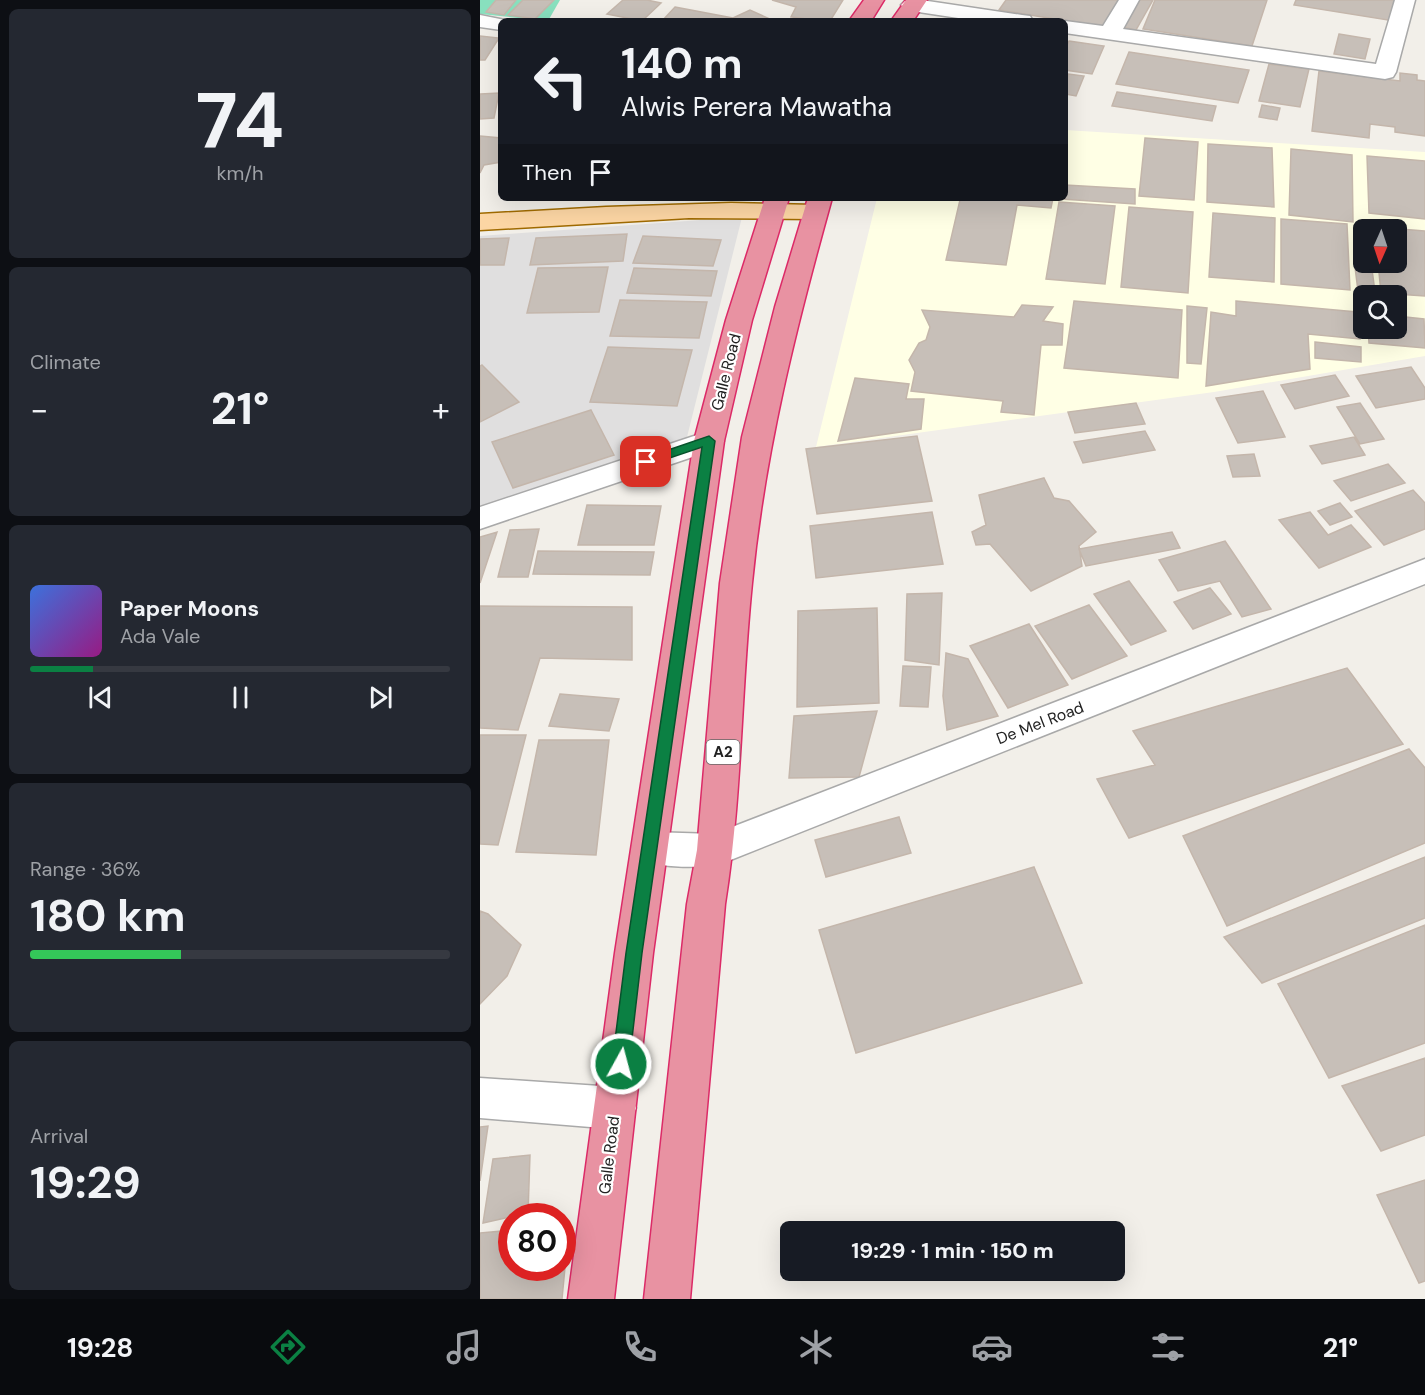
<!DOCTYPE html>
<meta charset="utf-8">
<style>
:root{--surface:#171b24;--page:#242831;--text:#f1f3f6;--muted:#9ea1a6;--line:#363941;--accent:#0b8043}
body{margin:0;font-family:"DM Sans",sans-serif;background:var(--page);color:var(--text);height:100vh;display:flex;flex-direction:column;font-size:22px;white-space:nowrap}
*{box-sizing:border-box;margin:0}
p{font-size:20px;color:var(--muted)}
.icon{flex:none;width:33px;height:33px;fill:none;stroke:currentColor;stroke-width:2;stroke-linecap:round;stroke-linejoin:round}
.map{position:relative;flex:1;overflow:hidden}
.details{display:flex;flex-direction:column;gap:9px;padding:9px;background:#0d0f14;width:480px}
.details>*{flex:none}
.top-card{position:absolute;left:18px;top:18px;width:570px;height:183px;border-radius:9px;box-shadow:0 6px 24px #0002;background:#171b24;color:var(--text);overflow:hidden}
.needle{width:39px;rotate:183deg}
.fabs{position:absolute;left:873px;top:219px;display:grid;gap:12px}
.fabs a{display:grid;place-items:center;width:54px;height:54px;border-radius:9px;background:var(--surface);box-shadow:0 6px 24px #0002;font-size:30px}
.speed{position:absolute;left:18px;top:1203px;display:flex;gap:12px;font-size:30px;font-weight:700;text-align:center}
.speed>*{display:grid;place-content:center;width:78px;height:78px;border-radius:50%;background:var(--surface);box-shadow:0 6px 24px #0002;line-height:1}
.speed .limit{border:9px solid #d22;background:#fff;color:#111}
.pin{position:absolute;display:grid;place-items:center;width:51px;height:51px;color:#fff;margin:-26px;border-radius:12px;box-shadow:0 3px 9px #0006}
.me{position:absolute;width:66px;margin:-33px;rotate:7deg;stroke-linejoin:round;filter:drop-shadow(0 0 4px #0008)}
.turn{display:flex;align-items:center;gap:21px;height:126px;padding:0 24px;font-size:27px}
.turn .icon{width:78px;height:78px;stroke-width:2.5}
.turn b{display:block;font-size:42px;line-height:51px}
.then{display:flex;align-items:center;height:57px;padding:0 24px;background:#0003;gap:12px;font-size:22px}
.big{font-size:45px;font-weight:700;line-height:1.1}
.details .tile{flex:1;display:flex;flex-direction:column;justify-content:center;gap:9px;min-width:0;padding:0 21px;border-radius:9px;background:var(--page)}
.details .dial{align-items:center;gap:0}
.dial b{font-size:78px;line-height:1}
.song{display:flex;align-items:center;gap:18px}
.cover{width:72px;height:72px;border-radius:9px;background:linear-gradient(135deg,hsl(220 70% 55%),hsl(310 70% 35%))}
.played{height:6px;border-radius:3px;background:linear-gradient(90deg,var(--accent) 15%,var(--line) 15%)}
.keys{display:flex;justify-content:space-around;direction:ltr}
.heat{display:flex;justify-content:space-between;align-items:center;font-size:33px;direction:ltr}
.charge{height:9px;border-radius:4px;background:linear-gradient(90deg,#34c759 36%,var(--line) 0)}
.trip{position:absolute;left:300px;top:1221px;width:345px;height:60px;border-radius:9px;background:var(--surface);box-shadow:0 6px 24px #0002;font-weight:700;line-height:60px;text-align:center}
.tabs{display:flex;height:96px;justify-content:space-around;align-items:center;background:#090b0e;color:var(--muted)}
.tabs .icon{width:42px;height:42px}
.tabs .current{color:var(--accent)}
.tabs b{font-size:27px;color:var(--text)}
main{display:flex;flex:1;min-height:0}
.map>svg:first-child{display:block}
</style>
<main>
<section class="details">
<div class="tile dial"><b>74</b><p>km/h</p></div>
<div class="tile"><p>Climate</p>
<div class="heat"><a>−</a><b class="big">21°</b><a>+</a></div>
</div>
<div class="tile">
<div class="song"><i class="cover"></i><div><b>Paper Moons</b><p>Ada Vale</p></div></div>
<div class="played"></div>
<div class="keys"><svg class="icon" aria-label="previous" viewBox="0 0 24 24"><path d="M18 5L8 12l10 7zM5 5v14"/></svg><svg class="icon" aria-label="pause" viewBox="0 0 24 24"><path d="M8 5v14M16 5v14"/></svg><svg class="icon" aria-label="next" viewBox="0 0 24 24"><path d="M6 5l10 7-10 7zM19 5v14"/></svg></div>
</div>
<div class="tile"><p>Range · 36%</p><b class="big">180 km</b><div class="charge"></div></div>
<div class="tile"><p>Arrival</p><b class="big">19:29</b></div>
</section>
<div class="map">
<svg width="945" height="1299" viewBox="0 0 945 1299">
<rect width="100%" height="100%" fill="#f2efe9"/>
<path fill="#e0dfdf" d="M262,217L206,441L0,506V236Z"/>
<path fill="#ffffe5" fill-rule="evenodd" d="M585,130L945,152V356L734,392L336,447L397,198H585ZM884,230H916V262H884ZM884,296H916V328H884Z"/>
<path fill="#88e0be" d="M0,0H80L68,21L0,14Z"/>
<path fill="#c7bfb8" stroke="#c4b6ab" stroke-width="1.5" d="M16,0H36L24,15L6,12Z
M43,0H74L55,19L28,15Z
M143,0H167L181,3L162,21L127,14Z
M292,0H363L350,21H342L311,17L316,7Z
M526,0H646L630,28L519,10Z
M651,0H673L656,30L637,26Z
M675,0H787L772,46L663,29Z
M816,0H917L914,21L814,5Z
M195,7L253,18L270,10L294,21H182Z
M859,34L890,39L885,59L854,54Z
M0,36L19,38L5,60H0Z
M589,41L624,46L612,74L585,70V49Z
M649,52L769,70L758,103L636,84Z
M789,64L829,69L820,107L779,101Z
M839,71L920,81V73L937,75V80L945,81V136L915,132V127L890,124L889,138L832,131Z
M588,74L604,76L596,96L585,94Z
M637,92L736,106L732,121L632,106Z
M19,93L14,118L0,119V94Z
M782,105L800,108L797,120L779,117Z
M0,136L21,138V162L4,165L0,173Z
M665,138L718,142L714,200L659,196Z
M728,144L792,148L794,207L727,202Z
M811,149L872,155L873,222L809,215Z
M887,156L945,161V219L889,213Z
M585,185L655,189V204L581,199L585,198Z
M462,198H573L571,208L537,205L526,265L466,260L480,200Z
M579,202L635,206L625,284L566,279Z
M649,207L713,212L708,293L641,287Z
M733,213L795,218L794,282L729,277Z
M801,219L867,224L870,290L801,284Z
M895,227L945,231V296L901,293L898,262H916V230H895Z
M147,234L143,261L50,265L56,238Z
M163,236L241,240L233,266L153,263Z
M29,238L24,265H0V239Z
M874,259L891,262L895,292L878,291Z
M128,267L119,312L47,313L58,268Z
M154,268L237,271L231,296L147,293Z
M140,300L227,302L219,338L130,336Z
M594,301L702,310L698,378L584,368Z
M756,301L877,312L880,339L828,334L830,369L726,386L731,312L756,316Z
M542,305L573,307L563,321L583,324L582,345H561L554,415L521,412L523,401L431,391L435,372L429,360L439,343L446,340L450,327L442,310L534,317Z
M707,306L727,308L721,364L707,363Z
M916,316L944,319L945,348L889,343L888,328H916Z
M835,342L881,347V362L835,358Z
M128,347L212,350L197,406L110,402Z
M2,365L39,402L0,422V366Z
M931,367L945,388V399L896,408L876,376Z
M855,375L869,396L815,409L801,385Z
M375,378L429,384L426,399H444L441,429L358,441Z
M783,391L805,437L758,443L736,398Z
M656,403L665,424L595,433L588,412Z
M880,403L904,439L880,444L857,407Z
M111,410L134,455L33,488L12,442Z
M665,431L675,450L603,463L594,442Z
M437,436L452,501L337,514L326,449Z
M874,437L885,455L842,464L830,446Z
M774,454L780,476L753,477L747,456Z
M908,464L925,483L871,501L854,481Z
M564,478L574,498L589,501L616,532L599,546L602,566L551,591L510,544L496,545L492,532L506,525L499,495Z
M933,490L945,503V529L904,545L875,511Z
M860,503L872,517L850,525L838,511Z
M107,505L181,506L174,545H98Z
M452,512L463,564L336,578L330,526Z
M830,512L848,535L871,525L891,547L839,568L799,520Z
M59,529L48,577H18L30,530Z
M17,532L0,583V537Z
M692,532L700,548L606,566L599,549Z
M745,541L791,609L762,617L740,581L698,591L679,560Z
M58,551L174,552L170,575L53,574Z
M649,581L686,631L651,645L614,594Z
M730,588L751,614L713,629L694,602Z
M462,593L459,665L425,660L427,594Z
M609,605L647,656L592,679L555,626Z
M0,606L152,607V660L60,658L38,730L0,728Z
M397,608L399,703L317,707L318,611Z
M549,624L588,685L528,708L490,646Z
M466,653L488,659L518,716L467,730L463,696Z
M423,666L451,667L448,707L420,706Z
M867,668L923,744L649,838L617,779L675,765L653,731Z
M80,694L139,699L129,731L69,726Z
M397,711L379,777L309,778L314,716Z
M0,735H46L18,845L0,844Z
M59,740H129L116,855L36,852Z
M929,749L945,768V843L747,926L703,836Z
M419,817L431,853L346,877L335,840Z
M945,857V918L782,983L744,937Z
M554,867L602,983L376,1053L339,930Z
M0,911L8,914L41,945L27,976L0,1004Z
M945,925V1043L849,1078L798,984Z
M945,1058V1135L901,1151L862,1086Z
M8,1126L0,1181V1127Z
M50,1155L48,1213L3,1223L13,1159Z
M945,1180V1281L939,1283L897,1195Z
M89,1225L82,1299H0V1233L32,1230V1268H82V1226Z"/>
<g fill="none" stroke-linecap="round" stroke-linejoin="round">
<defs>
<path id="minor" d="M441,0L542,15L550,16L553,21H498L432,11L425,9L421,5L425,1Z
M639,0H659L643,29L896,64L915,0H935L916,72L913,77L905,79L585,33V21L623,26Z
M0,15L30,21H21V30L0,27Z
M229,431L239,434L244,441L239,448L0,529V507Z
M945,559V584L248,861C225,870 181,868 158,859L153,848L158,837L171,832L234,834Z
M0,1078L135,1087L150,1093L156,1108L150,1123L135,1129L0,1118Z"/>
<path id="major" d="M251,203L335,205L344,207L347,212L344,217L335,219L209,218L0,230V214L126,207Z"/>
<path id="highway" d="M384,0H404L391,21H369Z
M426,0H447L433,21H411Z
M285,198H309L272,320L244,441L173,953L134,1299H88L135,953L214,441L246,320Z
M328,198H352C316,327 285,450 272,583C261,690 262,798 245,904L210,1299H164L207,904L217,850L240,583L262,437L295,307Z"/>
</defs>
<use href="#minor" stroke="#a9a9a9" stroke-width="3"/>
<use href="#major" stroke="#a06b00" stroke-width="3"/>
<use href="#highway" stroke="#dc2a67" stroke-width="3"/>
<use href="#minor" fill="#fff" fill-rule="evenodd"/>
<use href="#major" fill="#fcd6a4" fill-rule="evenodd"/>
<use href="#highway" fill="#e892a2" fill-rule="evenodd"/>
</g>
<path fill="#0b8043" stroke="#07532c" stroke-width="1.5" d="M229,436L235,441L162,953L149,1064L146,1069L141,1072L135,1069L132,1064L146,953L222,447L166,466L160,462L162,459Z"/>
<g text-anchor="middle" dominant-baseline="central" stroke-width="4.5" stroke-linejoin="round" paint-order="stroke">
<rect fill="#fff" stroke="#646464" stroke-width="1.5" x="226.5" y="740" width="33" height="24" rx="4.5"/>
<g font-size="15" font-weight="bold" fill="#222">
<text x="243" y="752">A2</text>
</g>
<g font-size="16" fill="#222" stroke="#fff">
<text transform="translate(246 372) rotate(-76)">Galle Road</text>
<text transform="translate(560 723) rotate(-21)">De Mel Road</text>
<text transform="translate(129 1155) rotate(-83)">Galle Road</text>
</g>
</g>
</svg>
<div class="fabs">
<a><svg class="needle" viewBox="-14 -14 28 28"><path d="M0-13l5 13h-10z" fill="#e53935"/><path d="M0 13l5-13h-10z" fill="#9ea1a6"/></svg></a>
<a><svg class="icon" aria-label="search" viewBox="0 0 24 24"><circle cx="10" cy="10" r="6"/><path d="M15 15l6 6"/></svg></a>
</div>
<div class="speed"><div class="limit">80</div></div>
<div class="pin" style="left:166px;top:462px;background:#d93025"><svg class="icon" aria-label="arrive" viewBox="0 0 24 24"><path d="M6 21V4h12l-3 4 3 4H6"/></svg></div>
<svg class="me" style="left:141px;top:1064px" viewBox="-20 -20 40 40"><circle r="17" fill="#0b8043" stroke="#fff" stroke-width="3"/><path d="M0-11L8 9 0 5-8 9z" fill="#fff"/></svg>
<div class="trip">19:29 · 1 min · 150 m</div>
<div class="top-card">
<div class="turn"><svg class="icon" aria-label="left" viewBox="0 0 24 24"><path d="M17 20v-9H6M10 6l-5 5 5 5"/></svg><div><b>140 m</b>Alwis Perera Mawatha</div></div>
<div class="then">Then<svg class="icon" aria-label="arrive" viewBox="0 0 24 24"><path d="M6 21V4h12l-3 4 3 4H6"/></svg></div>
</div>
</div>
</main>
<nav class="tabs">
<b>19:28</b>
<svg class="icon current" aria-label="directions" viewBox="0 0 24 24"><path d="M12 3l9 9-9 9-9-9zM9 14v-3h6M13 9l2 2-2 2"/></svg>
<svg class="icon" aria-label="music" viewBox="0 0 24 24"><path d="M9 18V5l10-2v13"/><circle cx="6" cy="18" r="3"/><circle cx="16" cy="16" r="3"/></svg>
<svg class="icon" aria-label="phone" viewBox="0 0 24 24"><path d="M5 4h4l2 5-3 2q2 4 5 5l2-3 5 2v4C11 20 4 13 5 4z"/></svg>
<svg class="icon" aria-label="climate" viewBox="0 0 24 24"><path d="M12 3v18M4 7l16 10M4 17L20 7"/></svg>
<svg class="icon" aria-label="car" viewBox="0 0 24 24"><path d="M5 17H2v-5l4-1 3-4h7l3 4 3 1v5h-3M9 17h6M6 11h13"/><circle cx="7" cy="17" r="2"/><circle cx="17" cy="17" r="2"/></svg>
<svg class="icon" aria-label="filters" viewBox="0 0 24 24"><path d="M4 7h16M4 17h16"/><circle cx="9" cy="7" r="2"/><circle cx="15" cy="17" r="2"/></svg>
<b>21°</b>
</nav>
